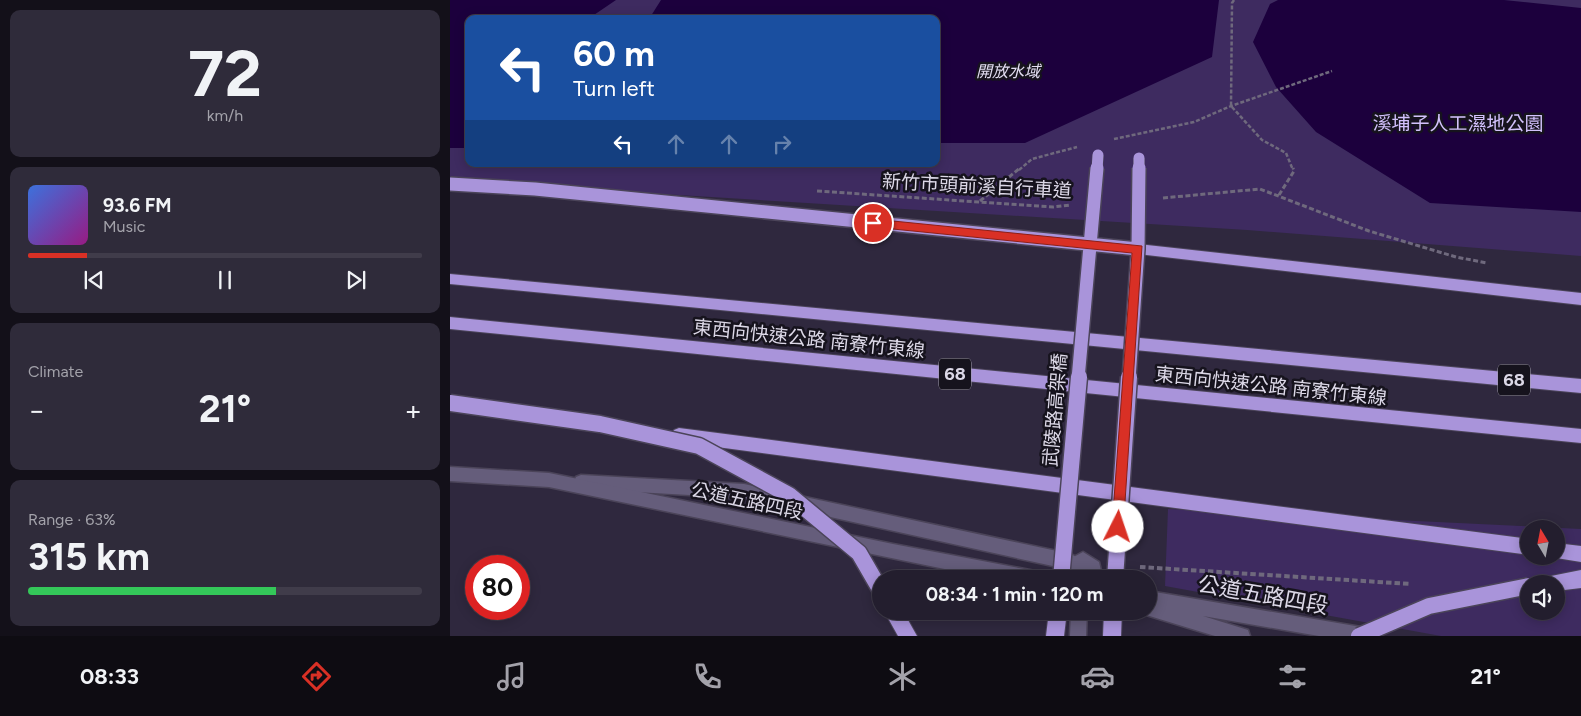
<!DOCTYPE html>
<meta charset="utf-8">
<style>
:root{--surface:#231e2e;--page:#2f2b3a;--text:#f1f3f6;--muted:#a3a2aa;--line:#403c4a;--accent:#d93025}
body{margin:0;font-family:Figtree,"Noto Sans TC",sans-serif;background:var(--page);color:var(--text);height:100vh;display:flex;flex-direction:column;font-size:19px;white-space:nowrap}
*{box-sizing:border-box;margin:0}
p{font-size:16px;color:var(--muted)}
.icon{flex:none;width:28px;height:28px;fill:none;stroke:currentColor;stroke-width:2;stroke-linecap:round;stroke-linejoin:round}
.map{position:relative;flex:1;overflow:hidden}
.panel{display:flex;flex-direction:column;gap:10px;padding:10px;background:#131019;width:450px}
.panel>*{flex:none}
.hud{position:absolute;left:15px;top:15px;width:475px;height:152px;border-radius:10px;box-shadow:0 2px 12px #0003,0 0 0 1px var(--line);background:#1a4fa0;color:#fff;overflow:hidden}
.needle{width:32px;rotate:350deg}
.fabs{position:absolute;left:1070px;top:520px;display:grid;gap:10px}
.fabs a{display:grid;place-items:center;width:45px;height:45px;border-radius:50%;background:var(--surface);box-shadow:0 2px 12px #0003,0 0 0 1px var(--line);font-size:25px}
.speed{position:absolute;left:15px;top:555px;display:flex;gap:10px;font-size:25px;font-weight:700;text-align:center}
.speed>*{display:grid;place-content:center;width:65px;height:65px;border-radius:50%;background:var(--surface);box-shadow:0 2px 12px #0003,0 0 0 1px var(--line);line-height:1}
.speed .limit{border:8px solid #d22;background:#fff;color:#111}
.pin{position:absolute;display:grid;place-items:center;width:42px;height:42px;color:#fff;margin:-21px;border:2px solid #fff;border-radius:50%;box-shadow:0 1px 5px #0007}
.me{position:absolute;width:55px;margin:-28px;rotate:4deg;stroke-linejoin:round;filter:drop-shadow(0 0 4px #0008)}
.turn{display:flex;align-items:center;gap:18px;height:105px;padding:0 25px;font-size:22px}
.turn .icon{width:65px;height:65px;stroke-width:2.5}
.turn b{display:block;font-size:35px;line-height:42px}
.lanes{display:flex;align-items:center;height:48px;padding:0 25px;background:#0003;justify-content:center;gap:25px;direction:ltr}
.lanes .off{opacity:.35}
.big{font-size:38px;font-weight:700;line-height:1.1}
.panel .card{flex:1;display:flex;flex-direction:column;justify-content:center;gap:8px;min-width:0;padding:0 18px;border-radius:10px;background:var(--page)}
.panel .dial{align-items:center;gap:0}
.dial b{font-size:65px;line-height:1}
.song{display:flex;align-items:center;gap:15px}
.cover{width:60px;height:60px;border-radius:8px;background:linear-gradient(135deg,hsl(220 70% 55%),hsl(310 70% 35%))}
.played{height:5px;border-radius:2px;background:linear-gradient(90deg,var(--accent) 15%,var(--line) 15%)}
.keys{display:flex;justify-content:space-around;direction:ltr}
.heat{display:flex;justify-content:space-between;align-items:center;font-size:28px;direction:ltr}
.charge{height:8px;border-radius:4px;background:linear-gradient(90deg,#34c759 63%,var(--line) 0)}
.trip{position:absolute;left:422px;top:570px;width:285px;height:50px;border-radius:25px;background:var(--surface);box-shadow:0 2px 12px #0003,0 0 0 1px var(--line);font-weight:700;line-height:50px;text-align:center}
.menu{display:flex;height:80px;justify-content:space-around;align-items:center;background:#0e0c12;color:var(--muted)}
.menu .icon{width:35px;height:35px}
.menu .active{color:var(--accent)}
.menu b{font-size:22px;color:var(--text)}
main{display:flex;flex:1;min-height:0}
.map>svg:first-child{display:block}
</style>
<main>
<section class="panel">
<div class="card dial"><b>72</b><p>km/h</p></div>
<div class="card">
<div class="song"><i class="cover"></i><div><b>93.6 FM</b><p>Music</p></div></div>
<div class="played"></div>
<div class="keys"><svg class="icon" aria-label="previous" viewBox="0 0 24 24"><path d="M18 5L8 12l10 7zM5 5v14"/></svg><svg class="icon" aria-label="pause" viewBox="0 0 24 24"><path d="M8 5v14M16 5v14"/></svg><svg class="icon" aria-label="next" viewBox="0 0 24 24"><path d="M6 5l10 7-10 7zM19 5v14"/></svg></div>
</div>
<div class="card"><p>Climate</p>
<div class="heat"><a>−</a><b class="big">21°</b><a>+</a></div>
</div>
<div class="card"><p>Range · 63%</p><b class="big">315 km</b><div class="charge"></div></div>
</section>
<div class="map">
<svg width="1131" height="636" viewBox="0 0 1131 636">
<rect width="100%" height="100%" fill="#2f283e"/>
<path fill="#3e2b60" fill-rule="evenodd" d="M0,0H1131V256L797,230L0,181ZM19,19H486V164H19Z
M718,509L1131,529V636H991L715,586ZM1079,529H1106V556H1079ZM1079,584H1106V611H1079Z"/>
<path fill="#1c003d" d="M0,0H166L138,19H19V148H0Z
M211,0H769L762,57L575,143H486V19H199Z
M828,0H1054L1131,8V212L980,203L866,132L826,87L803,42L820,4Z"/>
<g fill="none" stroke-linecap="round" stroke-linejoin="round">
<defs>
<path id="service" d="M131,475L294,484L621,554L626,557L629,562L626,567L621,570L294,498L131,489L126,487L124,482L126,477Z"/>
<path id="tertiary" d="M0,467L99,473L443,544L585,571L591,573L593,579H543L99,487L0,481Z
M633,552L649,562L653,579H637V571L632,569L630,570L629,579H613L618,560Z
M699,591L917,628L923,630L925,636H869L753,616L798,630L800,636H765L693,614L692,611H699Z
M621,611H637L636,636H620Z"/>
<path id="trunk" d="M688,244L1131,293V305L688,254L682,249Z
M0,274L1131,379V393L0,284Z
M0,317L1131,429V443L0,329Z
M229,428L1079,539V555L229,442L224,440L221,435L224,430Z
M1106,543L1131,546V562L1100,557L1106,556Z
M1131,570V588L1106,591V584H1088L1091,578Z
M434,611H453L467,636H448Z
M599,611H617L614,636H596Z
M654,611H672L671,636H653Z"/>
</defs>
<use href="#service" stroke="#4b4459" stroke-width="3"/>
<use href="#tertiary" stroke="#4b4459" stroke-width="3"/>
<use href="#trunk" stroke="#4b4459" stroke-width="2"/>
<path stroke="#6f697d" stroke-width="2.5" stroke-dasharray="4 2" stroke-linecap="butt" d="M784,0L782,3L781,106L812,140L836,153L843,170
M664,139L744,122L781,106L882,71
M569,170L582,159L627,147"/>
<path stroke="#6f697d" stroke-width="3" stroke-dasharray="5 2.5" stroke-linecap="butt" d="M367,191L603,207L620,205
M829,195L844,171L843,168
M713,198L810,189L919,231L1006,257L1037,263
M530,201L570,168"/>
<path stroke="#6f697d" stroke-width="4" stroke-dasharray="5.5 3" stroke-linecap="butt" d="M690,567L961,584"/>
<use href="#service" fill="#655d7b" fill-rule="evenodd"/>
<use href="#tertiary" fill="#655d7b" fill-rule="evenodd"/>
<use href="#trunk" fill="#a994da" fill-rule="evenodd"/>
<defs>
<path id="trunk-bridge-far2" d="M647,170L648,155
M689,170V158"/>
<path id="trunk-bridge-far1" d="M0,184L85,189L688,249
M628,379L647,168
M679,379L688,249L689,168"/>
<path id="trunk-bridge" d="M0,403L150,424L249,446L339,495L409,553L431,591
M611,579L629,377
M665,579L679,377
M909,636L979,606L1079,586"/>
</defs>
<use href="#trunk-bridge-far2" stroke="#4b4459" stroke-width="12" stroke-linecap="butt"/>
<use href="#trunk-bridge-far1" stroke="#4b4459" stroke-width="16" stroke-linecap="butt"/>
<use href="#trunk-bridge" stroke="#4b4459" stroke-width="19" stroke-linecap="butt"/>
<use href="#trunk-bridge-far2" stroke="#a994da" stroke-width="11"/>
<use href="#trunk-bridge-far1" stroke="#a994da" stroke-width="13"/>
<use href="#trunk-bridge" stroke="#a994da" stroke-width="16"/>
</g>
<path fill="#d93025" stroke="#8d1f18" d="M423,219L692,246L673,532L668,534L664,532L662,527L682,253L423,227L417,223Z"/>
<g text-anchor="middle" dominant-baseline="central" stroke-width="5" stroke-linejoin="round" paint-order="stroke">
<g font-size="16" font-style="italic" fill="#e3def2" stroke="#16131d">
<text x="558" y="71">開放水域</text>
</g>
<g fill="#16131d" stroke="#a19daa" stroke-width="1">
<rect x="489" y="358.5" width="32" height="31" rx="4"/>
<rect x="1048" y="364.5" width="32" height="31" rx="4"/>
</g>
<g font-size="18" font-weight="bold" fill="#dcd8e7">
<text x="505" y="374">68</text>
<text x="1064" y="380">68</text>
</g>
<g font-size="19" fill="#d2c1fc" stroke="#16131d">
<text x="1008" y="123">溪埔子人工濕地公園</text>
</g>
<g font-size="19" fill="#dcd8e7" stroke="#16131d">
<text transform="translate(527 186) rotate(3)">新竹市頭前溪自行車道</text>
<text transform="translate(359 339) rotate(6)">東西向快速公路 南寮竹東線</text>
<text transform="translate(821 386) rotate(6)">東西向快速公路 南寮竹東線</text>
<text transform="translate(605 410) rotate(-85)">武陵路高架橋</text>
<text transform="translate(297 501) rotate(12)">公道五路四段</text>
</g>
<g font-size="22" fill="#dcd8e7" stroke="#16131d">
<text transform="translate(813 595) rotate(10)">公道五路四段</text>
</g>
</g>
</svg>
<div class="fabs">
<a><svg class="needle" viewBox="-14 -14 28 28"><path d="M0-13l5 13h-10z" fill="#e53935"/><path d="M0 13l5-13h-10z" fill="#a3a2aa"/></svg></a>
<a><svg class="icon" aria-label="sound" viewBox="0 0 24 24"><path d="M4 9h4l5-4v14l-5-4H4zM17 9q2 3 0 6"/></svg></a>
</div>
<div class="speed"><div class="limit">80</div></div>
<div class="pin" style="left:423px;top:223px;background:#d93025"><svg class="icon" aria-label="arrive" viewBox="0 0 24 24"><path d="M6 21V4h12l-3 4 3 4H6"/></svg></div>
<svg class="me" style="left:668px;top:527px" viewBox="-20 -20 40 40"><circle r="19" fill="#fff"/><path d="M0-13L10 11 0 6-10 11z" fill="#d93025"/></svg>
<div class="trip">08:34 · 1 min · 120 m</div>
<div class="hud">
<div class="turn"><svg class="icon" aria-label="left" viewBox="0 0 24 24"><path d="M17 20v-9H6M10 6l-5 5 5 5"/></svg><div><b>60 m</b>Turn left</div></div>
<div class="lanes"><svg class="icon" aria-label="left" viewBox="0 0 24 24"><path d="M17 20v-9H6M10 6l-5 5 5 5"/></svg><svg class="icon off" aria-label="ahead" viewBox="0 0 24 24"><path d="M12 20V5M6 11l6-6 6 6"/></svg><svg class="icon off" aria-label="ahead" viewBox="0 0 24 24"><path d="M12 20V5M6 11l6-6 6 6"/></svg><svg class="icon off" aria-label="right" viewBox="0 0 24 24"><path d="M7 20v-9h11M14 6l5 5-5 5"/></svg></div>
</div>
</div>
</main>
<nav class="menu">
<b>08:33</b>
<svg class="icon active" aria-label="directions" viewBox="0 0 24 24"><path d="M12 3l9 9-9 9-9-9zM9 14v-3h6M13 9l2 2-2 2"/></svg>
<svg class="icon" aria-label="music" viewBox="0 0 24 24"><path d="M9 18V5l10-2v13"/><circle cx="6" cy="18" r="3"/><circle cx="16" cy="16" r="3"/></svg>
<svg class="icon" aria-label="phone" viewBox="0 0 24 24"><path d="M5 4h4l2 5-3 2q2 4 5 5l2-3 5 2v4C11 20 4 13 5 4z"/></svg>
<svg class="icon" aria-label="climate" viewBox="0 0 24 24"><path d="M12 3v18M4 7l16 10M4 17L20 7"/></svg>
<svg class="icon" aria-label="car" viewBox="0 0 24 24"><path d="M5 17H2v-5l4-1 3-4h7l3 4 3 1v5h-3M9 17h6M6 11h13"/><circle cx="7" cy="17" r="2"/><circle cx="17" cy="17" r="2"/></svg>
<svg class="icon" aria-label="filters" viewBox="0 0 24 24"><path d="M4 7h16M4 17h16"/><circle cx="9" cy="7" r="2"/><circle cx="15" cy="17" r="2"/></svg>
<b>21°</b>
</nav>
